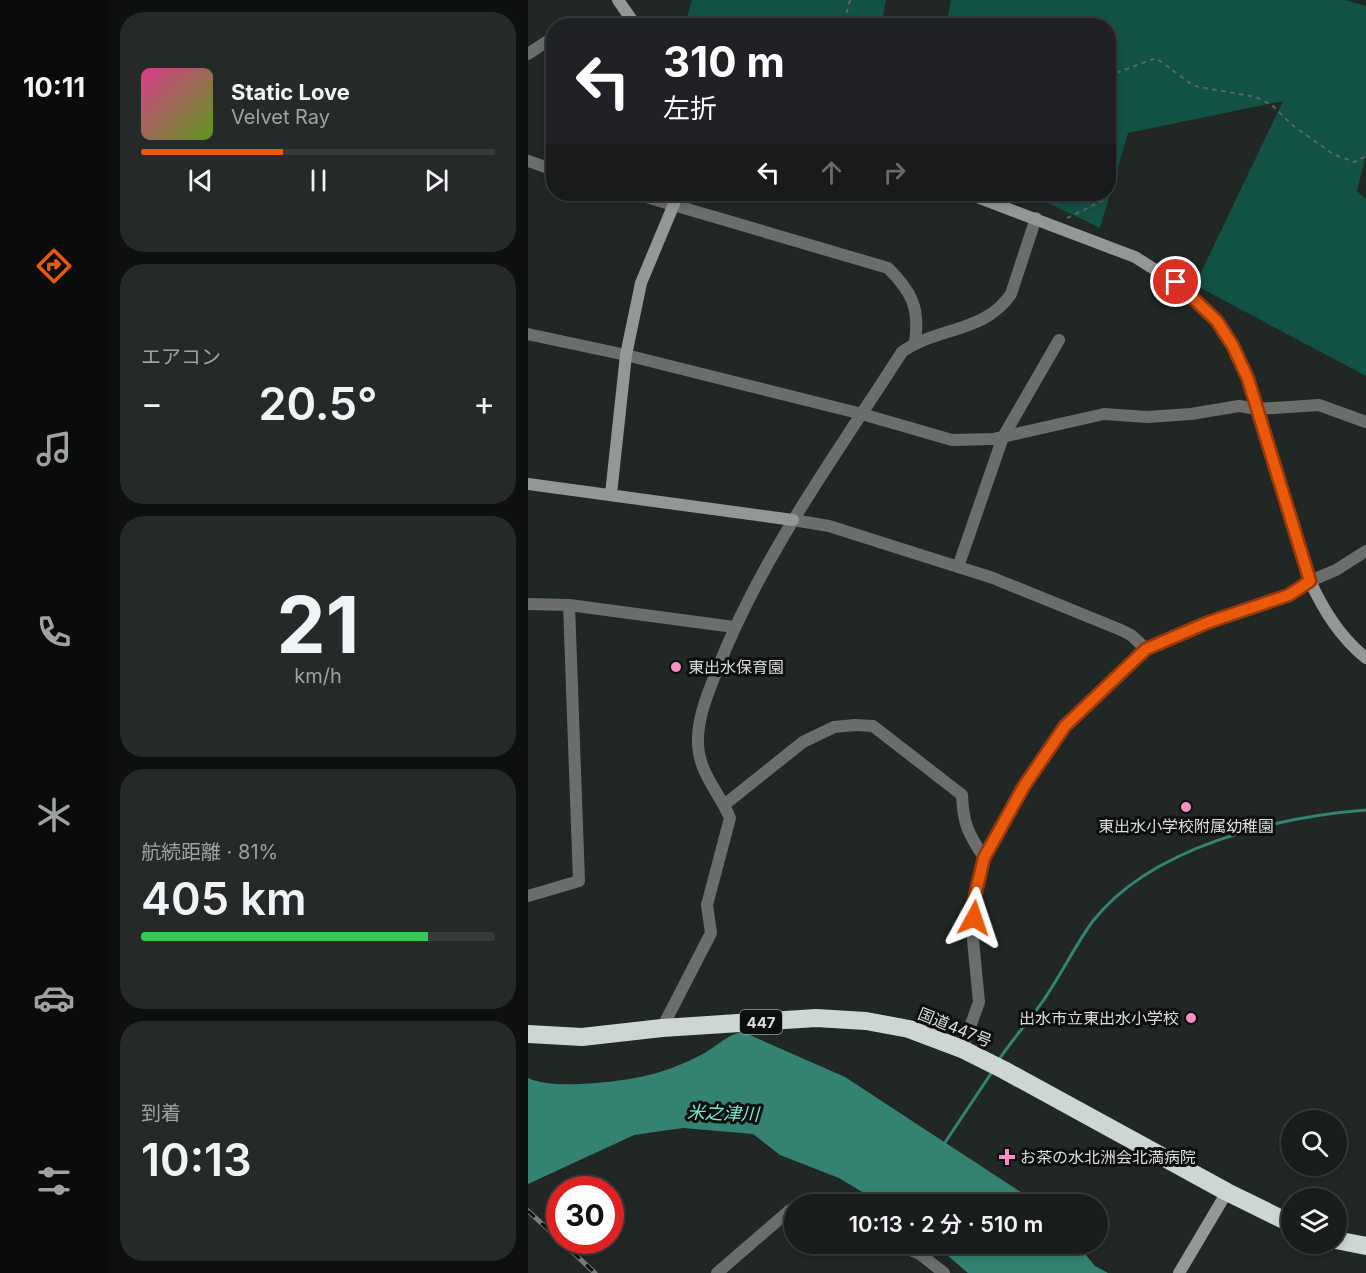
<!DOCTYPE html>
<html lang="ja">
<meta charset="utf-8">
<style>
:root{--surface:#181d1c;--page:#252a29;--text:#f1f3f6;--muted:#9fa2a3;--line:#363b3b;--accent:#ea580c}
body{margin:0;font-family:Inter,"Noto Sans JP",sans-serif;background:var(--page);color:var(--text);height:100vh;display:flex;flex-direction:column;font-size:22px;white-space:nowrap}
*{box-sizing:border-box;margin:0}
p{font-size:20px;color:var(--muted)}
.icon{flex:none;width:33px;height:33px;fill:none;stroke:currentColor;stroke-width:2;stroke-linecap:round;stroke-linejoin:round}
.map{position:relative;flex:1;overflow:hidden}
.side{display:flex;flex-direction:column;gap:12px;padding:12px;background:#0d100f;width:420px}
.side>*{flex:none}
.guide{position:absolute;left:18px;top:18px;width:570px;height:183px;border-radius:24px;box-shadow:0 3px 9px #0003,0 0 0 2px var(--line);background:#202124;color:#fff;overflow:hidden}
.controls{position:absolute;left:753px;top:1110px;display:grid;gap:12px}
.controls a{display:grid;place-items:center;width:66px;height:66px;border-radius:50%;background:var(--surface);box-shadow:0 3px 9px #0003,0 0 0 2px var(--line);font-size:30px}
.speed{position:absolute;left:18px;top:1176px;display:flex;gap:12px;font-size:30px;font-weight:700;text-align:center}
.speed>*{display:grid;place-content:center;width:78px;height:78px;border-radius:50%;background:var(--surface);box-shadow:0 3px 9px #0003,0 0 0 2px var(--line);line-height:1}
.speed .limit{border:9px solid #d22;background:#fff;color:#111}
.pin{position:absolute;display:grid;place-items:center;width:51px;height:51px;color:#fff;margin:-26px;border:3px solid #fff;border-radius:50%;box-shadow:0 2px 6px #0007}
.me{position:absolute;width:66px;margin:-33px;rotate:5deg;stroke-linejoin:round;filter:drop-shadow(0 0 4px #0008)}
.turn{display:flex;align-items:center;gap:21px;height:126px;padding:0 18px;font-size:27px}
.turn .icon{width:78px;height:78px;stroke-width:2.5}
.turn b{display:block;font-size:42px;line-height:51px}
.lanes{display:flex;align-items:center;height:57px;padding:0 18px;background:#0003;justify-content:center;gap:30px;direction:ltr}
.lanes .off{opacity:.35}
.big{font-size:45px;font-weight:600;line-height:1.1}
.side .tile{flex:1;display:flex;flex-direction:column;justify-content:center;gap:9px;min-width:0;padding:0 21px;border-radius:24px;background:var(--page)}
.side .dial{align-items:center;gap:0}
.dial b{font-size:78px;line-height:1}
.song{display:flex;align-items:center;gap:18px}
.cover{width:72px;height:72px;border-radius:9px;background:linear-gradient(135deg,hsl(330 70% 55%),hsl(90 70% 35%))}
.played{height:6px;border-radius:3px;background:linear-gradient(90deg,var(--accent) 40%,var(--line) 40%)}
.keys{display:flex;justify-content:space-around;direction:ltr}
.heat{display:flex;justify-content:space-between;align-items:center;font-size:33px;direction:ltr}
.charge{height:9px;border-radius:4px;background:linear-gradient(90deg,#34c759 81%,var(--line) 0)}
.trip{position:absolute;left:256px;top:1194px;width:324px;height:60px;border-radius:30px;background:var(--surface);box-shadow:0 3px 9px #0003,0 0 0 2px var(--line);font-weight:600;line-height:60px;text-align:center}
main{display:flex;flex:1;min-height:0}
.tab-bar{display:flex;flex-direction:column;width:108px;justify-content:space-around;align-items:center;background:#0a0c0b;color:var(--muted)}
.tab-bar .icon{width:42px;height:42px}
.tab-bar .active{color:var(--accent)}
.tab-bar b{font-size:27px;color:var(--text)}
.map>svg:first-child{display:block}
</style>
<main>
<nav class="tab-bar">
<b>10:11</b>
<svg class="icon active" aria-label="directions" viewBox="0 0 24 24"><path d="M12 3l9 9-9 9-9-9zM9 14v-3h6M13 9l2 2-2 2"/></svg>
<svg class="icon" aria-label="music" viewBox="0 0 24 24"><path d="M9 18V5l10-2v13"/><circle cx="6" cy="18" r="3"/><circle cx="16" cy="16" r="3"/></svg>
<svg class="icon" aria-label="phone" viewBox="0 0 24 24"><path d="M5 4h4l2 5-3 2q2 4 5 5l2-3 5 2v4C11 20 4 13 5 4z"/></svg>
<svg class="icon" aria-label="climate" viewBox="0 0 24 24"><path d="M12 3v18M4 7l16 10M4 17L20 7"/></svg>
<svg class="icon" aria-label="car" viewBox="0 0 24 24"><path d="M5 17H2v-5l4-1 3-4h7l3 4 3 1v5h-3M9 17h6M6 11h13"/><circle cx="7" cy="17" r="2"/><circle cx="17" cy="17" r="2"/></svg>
<svg class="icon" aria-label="filters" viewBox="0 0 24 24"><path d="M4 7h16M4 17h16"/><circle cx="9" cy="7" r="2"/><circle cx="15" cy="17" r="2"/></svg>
</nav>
<section class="side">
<div class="tile">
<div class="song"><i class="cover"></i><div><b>Static Love</b><p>Velvet Ray</p></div></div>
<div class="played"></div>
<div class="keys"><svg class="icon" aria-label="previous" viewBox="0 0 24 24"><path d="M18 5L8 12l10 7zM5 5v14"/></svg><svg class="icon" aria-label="pause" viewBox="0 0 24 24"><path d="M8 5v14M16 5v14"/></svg><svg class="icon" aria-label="next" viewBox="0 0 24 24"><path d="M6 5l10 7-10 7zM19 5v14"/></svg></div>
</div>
<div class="tile"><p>エアコン</p>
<div class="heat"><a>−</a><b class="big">20.5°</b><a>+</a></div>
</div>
<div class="tile dial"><b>21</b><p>km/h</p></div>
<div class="tile"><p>航続距離 · 81%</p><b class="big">405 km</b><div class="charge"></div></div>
<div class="tile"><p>到着</p><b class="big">10:13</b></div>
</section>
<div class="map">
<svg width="838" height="1273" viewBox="0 0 838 1273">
<rect width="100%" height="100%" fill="#202725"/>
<path fill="#115245" d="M164,0H358L353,25H157Z
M423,0H817L838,6V154L829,191L838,199V376L667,285L755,101L600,133L572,228L501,194H580V26L418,25Z"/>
<path fill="#348271" d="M215,1032L317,1077L511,1204H354L311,1178L252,1155L225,1134L155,1128L106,1135L0,1184V1078C25,1091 105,1081 132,1072C145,1068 159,1062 171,1056C186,1049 199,1034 215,1032Z
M406,1244H549L567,1266L580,1273H440Z"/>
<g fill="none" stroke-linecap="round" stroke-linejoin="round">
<path stroke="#348271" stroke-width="3" d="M470,1061C485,1038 504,1018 519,995C535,971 548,944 565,921C623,847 748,817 838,810
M416,1144L464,1072"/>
<path stroke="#5d6361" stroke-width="2" stroke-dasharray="4.5 4.5" stroke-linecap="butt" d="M322,0L318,15L322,26
M580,76L628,58L666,86L728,97L744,105L764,125L805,154L826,162L838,156
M539,218L576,200L578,194"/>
<path stroke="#6b6e6d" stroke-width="12" d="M83,26L105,21
M0,54L26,37
M0,161L26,170
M108,194L360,268C384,292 392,308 387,342
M0,334L98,355L334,414L424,440L465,439L576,414L619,417L663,414L711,406L729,409L791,405L838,422
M265,520L301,526L465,578L593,630L603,635L618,649
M430,567L475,437L531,340
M0,604L41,605L206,627
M196,805L275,742L306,727L327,725L345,726L434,795C435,823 440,834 456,857
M0,896L51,881L41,605
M134,1028L183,933L179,905L202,818C191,792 171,773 170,744C169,718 180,693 189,670C234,555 308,455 374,352C408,327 457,333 483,294L508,218
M434,1049L451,1002L445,940L447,896L456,857L496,786L536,726L618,649L681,623L761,595L782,581L808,570L838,551
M368,1244L392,1254L416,1273
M189,1273L262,1210L267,1208"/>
<path stroke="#939897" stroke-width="12" d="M90,0L108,26
M441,194L607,257L648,283L689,321L705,346L720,379L782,581C796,611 812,637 838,658
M0,484L265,520
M83,494L98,355L113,283L146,204
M651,1273L699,1192"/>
<path stroke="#ced6d4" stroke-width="18" d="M0,1034L54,1037L134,1028L288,1018L338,1021L381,1029L434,1049L476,1070L699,1192L764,1224
M808,1240L838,1246"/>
<defs>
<path id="rail" d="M0,1211L32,1240
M32,1240L67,1273"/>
</defs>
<use href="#rail" stroke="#787e7c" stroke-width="5"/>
<use href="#rail" stroke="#0c0f0e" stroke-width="3" stroke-dasharray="9" stroke-linecap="butt"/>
</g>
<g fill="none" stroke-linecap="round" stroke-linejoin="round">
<defs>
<path id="route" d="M446,918L447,896L456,858L496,786L537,726L618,649L681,622L761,595L782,581L720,379L705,346L689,321L648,282"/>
</defs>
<use href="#route" stroke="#983908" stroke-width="15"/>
<use href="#route" stroke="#ea580c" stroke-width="10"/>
</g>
<g fill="#fc8fc1" stroke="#0c0f0e" stroke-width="2">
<circle cx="148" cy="667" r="6"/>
<circle cx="658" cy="807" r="6"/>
<circle cx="663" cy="1018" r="6"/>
<path d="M476 1148h6v6h6v6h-6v6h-6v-6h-6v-6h6z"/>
</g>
<g text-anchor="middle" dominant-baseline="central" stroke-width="6" stroke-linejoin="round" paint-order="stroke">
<rect fill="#0c0f0e" stroke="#9ca19f" stroke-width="1.5" x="212" y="1010" width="42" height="24" rx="4.5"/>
<g font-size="15" font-weight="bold" fill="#dadfdd">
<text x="233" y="1022">447</text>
</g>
<g font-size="16" fill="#dadfdd" stroke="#0c0f0e" text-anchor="start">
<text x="160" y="667">東出水保育園</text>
<text x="658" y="826" text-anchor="middle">東出水小学校附属幼稚園</text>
<text x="651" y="1018" text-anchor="end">出水市立東出水小学校</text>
<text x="492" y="1157">お茶の水北洲会北満病院</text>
</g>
<g font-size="16" fill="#dadfdd" stroke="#0c0f0e">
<text transform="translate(427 1027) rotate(22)">国道447号</text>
</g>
<g font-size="18" font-style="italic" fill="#7becd2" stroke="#0c0f0e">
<text transform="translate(195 1113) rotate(2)">米之津川</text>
</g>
</g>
</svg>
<div class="controls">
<a><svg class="icon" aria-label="search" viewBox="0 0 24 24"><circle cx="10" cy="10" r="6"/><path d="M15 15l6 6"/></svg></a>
<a><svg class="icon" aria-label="layers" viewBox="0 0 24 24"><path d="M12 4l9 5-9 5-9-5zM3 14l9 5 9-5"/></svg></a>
</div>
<div class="speed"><div class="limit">30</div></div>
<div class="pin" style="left:648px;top:282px;background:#d93025"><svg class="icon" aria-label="arrive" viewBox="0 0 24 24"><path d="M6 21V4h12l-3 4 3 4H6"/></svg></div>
<svg class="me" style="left:446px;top:918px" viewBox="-20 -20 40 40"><path d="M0-17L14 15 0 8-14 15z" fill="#ea580c" stroke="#fff" stroke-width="4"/></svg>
<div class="trip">10:13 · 2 分 · 510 m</div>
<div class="guide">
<div class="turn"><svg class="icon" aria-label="left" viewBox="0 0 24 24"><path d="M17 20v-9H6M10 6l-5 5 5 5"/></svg><div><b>310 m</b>左折</div></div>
<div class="lanes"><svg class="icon" aria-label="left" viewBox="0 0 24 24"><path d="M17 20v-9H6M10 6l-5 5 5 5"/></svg><svg class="icon off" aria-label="ahead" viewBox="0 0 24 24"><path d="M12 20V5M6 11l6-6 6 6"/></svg><svg class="icon off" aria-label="right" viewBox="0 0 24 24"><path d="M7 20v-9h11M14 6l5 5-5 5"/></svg></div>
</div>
</div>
</main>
